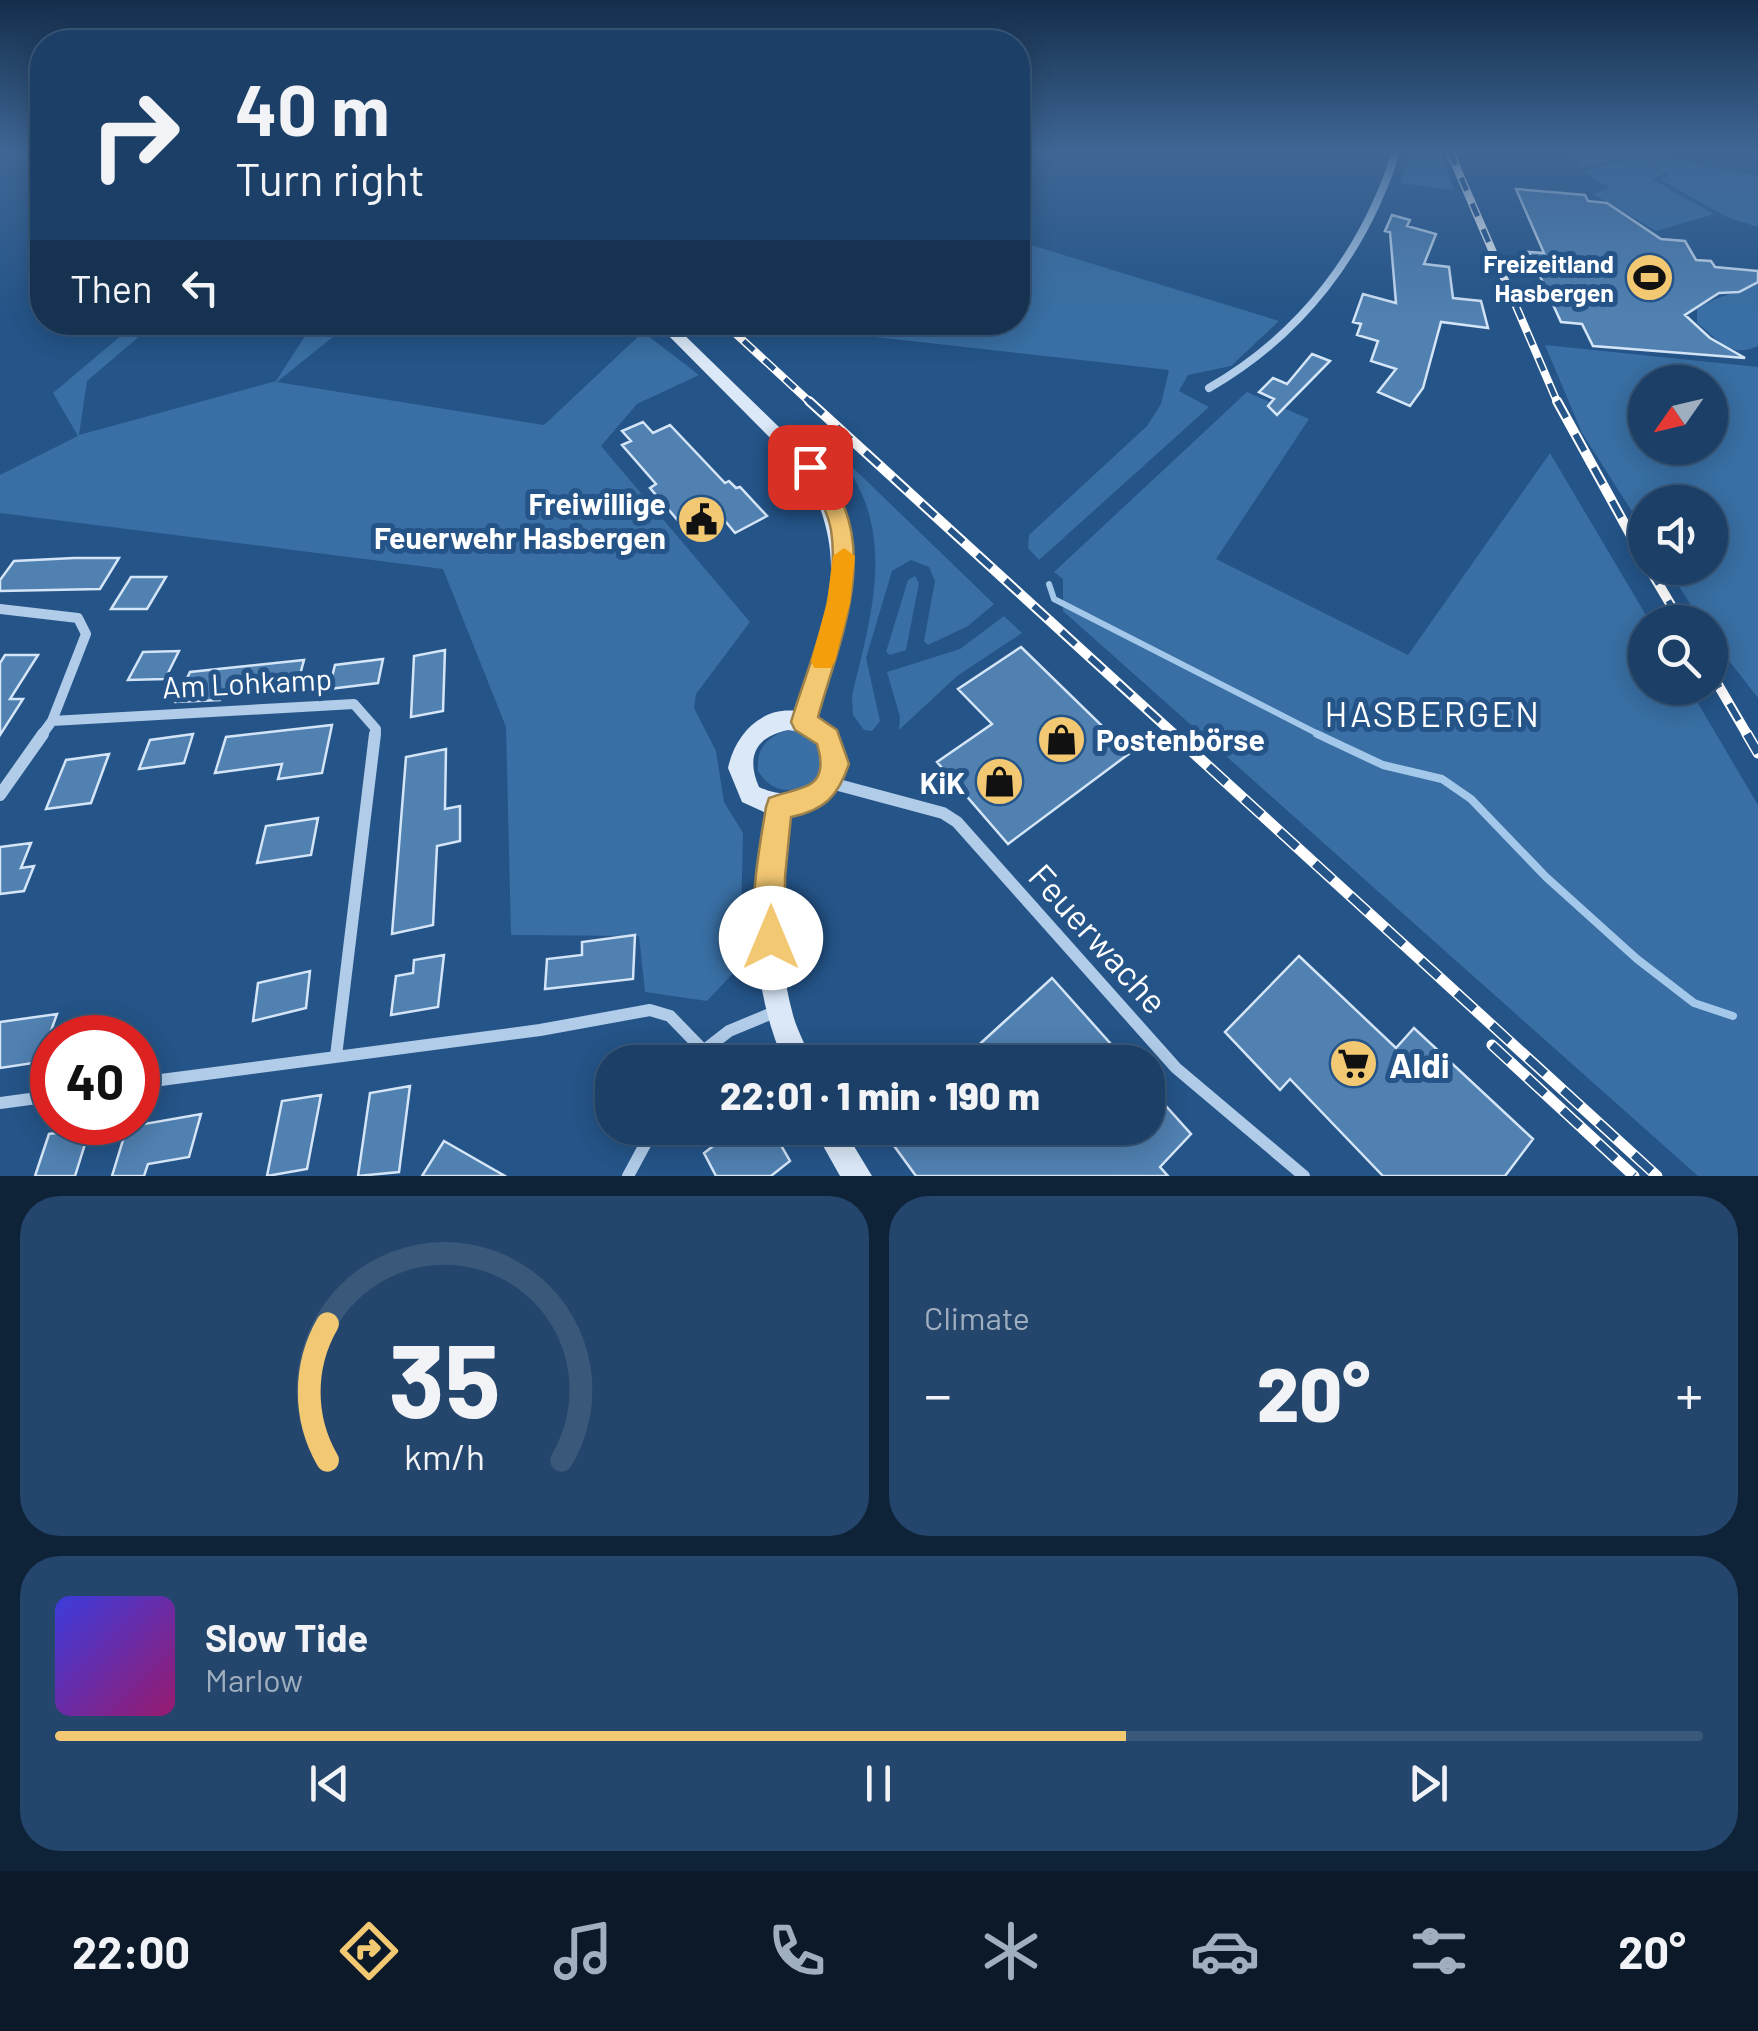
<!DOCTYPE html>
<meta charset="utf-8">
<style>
:root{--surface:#1b3f66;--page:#24466c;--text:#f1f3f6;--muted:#a0afbf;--line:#39587a;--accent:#f3c873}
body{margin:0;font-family:Barlow,sans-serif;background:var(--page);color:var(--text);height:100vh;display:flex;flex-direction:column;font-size:38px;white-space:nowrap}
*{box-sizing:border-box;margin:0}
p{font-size:32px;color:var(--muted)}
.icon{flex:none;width:55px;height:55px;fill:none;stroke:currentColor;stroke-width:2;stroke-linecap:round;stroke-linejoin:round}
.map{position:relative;height:1176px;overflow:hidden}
.sheet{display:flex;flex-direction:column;gap:20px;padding:20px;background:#0f2338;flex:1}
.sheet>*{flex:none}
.hud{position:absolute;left:30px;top:30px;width:1000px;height:305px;border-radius:40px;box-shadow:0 5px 25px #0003,0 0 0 2px var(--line);background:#1b3f66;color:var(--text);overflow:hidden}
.needle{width:65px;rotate:236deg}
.controls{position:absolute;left:1628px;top:365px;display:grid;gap:20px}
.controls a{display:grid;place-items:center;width:100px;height:100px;border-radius:50%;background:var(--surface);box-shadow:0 5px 25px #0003,0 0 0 2px var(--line);font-size:50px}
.speed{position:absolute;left:30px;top:1015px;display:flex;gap:20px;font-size:50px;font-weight:700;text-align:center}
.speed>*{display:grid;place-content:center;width:130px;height:130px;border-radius:50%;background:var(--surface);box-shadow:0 5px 25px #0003,0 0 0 2px var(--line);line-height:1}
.speed .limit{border:15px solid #d22;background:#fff;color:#111}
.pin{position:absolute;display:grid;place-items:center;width:85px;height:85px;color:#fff;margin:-42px;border-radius:20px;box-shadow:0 5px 15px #0006}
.me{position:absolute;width:110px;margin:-55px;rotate:0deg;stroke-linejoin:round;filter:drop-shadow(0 0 8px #0008)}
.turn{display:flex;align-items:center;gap:35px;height:210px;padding:0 40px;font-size:45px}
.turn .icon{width:130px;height:130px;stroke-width:2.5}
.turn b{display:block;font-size:70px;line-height:85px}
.then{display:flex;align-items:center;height:95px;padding:0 40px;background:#0003;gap:20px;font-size:38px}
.big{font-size:75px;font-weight:800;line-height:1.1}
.sheet .card{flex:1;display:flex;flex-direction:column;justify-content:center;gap:15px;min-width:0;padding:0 35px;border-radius:40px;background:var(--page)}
.sheet .dial{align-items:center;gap:0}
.dial svg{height:260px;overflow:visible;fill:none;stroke:var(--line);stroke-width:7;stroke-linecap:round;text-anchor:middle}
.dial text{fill:var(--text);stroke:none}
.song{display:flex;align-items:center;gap:30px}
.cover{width:120px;height:120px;border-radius:15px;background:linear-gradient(135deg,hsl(240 70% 55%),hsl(320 70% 35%))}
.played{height:10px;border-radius:5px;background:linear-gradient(90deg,var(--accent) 65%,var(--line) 65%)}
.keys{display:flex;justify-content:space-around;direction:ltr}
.heat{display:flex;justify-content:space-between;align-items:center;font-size:55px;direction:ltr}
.sheet .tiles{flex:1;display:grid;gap:20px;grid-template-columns:1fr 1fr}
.card:last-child{grid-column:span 2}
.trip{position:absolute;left:595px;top:1045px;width:570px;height:100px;border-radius:40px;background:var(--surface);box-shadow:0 5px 25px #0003,0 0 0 2px var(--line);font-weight:800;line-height:100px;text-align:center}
.menu{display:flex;height:160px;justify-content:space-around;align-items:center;background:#0b1929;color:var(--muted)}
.menu .icon{width:70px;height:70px}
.menu .active{color:var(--accent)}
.menu b{font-size:45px;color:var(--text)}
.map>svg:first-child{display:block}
</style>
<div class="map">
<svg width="1758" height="1176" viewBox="0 0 1758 1176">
<rect width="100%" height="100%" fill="#245488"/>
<path fill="#396fa4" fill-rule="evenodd" d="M1411,152H1440L1454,190L1400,183Z
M1573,152H1630L1758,176V227L1729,218L1659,179L1670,175L1633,155L1581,168Z
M1636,158L1665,174L1652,179L1714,214L1656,231L1593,194L1610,188L1583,172Z
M1018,241L1279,321L1231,366L1188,375L1179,391L1209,407L1039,560L1028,548L1029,535L1147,426L1161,404L1169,370L751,323L1018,322Z
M1758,282V346C1730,360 1716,337 1697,323V309C1721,293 1735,296 1758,282Z
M314,322L350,323L277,382L544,425L643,332L699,375L637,404L601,446L750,622L696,694L694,708L716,751L724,802L743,833L740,966L707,1001L645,992L639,936L511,935L506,727L443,569L0,513V475L78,436L53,393L136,323H155L87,381L79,435L276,381Z
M1545,345L1758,367V698L1713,640L1710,622H1702L1667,568H1710V502H1645V532L1582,433ZM1645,382H1710V448H1645Z
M1247,392L1309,419L1216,559L1408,655L1550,453L1650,622H1645V688H1689L1758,805V1176H1698L1063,611V579L1054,572Z
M845,460L994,604L968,626L928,645L924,641L935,581L929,567L911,560L892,571L866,658L880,721L872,731L864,730L853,715L852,696C865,639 885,577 870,518C866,498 853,478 845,460Z
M915,576L919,583L906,650L890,655L886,652L908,580Z
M1004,616L1022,633L957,676L899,730L900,717L887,672L960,649Z
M787,730L812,735L826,757L816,780C795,795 772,794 758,771C756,749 766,738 787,730Z"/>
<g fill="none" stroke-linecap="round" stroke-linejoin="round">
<path stroke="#a4c8ea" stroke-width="6" d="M1049,584L1054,599L1322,736"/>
<path stroke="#a4c8ea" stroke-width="8" d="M1317,734L1383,765L1442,779L1471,799L1546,877L1637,959L1694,1003L1733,1016"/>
</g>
<path fill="#5081b1" stroke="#d4e5f7" stroke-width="2.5" d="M1516,189L1585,195L1588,201L1607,203L1661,239L1685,241L1696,260L1711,261L1715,267L1758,271V282L1739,292L1719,293L1685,315L1710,338L1745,358L1593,346L1582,324L1561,322L1529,252L1544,253Z
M1392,215L1410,220L1407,226L1436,234L1424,264L1449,267L1453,298L1481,301L1488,328L1441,322L1423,388L1410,406L1378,392L1396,369L1371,361L1378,341L1357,335L1361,324L1353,322L1363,294L1396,303L1390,232L1385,231Z
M1312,354L1330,361L1277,415L1268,406L1274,399L1259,392L1273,378L1287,384Z
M643,422L653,433L670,425L725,483L729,481L736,488L740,487L767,516L735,533L726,522L708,531L695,515L680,523L650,488L656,484L622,445L631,441L622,431Z
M74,558H119L100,589L0,591V580L14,561Z
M131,577H166L147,609H111Z
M1021,647L1130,753L1008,844L937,762L992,724L958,689Z
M445,650L443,711L411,717L414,656Z
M179,651L165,679L128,680L143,652Z
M5,655H38L10,699H23L0,735V663Z
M383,659L378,683L329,689L335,665Z
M304,660L298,682L225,690L220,700L176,702L190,672Z
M332,725L322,773L278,779L282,764L215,773L226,737Z
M193,734L184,763L139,769L150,740Z
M446,749L445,809L460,806V841L437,846L433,925L392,934L406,757Z
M109,754L91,803L46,809L66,760Z
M318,818L311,855L257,863L266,826Z
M31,843L21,868L34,866L24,891L0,894V847Z
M635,935L633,979L545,989L547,959L582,955V942Z
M444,955L438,1007L391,1015L396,976L413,973L414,960Z
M1299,956L1396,1048L1414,1028L1533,1139L1505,1176H1383L1290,1079L1280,1090L1225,1032Z
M310,971L306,1008L253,1021L258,983Z
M1052,978L1127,1062H960L1005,1021Z
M57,1014L40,1062L0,1068V1022Z
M410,1086L399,1172L358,1176L370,1093Z
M1148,1086L1191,1134L1160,1167L1168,1176H916L881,1128H1148Z
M321,1095L307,1169L267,1176L282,1101Z
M201,1114L189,1157L148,1164L144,1176H112L127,1127Z
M90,1128L75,1176H35L49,1134Z
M737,1128H771L790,1161L771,1176H716L704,1153Z
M444,1141L505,1176H422Z"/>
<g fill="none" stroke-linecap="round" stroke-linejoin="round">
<path stroke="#b0cce9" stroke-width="8" d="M1209,388C1301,335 1364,253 1396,152"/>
<path stroke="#b0cce9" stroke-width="10" d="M0,609L78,618L86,634L52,721L41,736
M52,721L354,704L376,729L375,736"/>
<path stroke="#b0cce9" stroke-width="12" d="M831,783L943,813L957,822L1176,1068L1304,1176
M0,795L43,734
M336,1056L375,734
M689,1062L729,1031L777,1011
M138,1083L540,1030L650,1010L670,1016L702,1049
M0,1103L52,1096
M628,1176L654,1128"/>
<path fill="#dae8f8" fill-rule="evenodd" d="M655,322H671L816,463L838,500L848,531L852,562L851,593L845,624L816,718C822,722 832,726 836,731C838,733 841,743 842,746C855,784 826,811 790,816C782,881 775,947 792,1011C796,1029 806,1045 812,1062H784C747,977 755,902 766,813L742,802L728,768C735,735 760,707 796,711C827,621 853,561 803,471ZM788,730C850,737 822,817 759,787C746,757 755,737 788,730Z
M813,1128H843L872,1176H840Z"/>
<defs>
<path id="rail-far2" d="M1450,152L1558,404
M723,322L812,404"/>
<path id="rail-far1" d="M809,401L1176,736
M1557,401L1645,561
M1649,568L1681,622
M1710,671L1748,736"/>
<path id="rail" d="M1173,734L1657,1176
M1747,734L1758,753
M1492,1045L1634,1176"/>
</defs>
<use href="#rail-far2" stroke="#fff" stroke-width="8"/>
<use href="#rail-far1" stroke="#fff" stroke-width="10"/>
<use href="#rail" stroke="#fff" stroke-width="11"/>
<use href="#rail-far2" stroke="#245488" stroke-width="5" stroke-dasharray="14" stroke-linecap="butt"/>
<use href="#rail-far1" stroke="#245488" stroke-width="6" stroke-dasharray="19" stroke-linecap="butt"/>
<use href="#rail" stroke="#245488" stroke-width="8" stroke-dasharray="24" stroke-linecap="butt"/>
</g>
<linearGradient id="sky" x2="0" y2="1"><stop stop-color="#142e4b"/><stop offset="0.48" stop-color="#3f6796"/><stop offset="1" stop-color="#3f6796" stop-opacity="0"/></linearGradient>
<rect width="1758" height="316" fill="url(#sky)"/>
<path fill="#f3c873" stroke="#9e824b" stroke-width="2.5" d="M810,460C821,463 825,473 831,482C880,553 838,644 818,717L837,730L849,764C838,796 825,810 791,817L785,877V938L781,948L771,952L760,948C746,912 760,846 766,807L769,798C802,786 831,790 817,744L795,730L791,722C809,662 841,594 831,530C827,506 812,487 800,467Z"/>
<path fill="#f59e0b" d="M844,548L855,556L850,603L835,661L831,668H814L811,661L827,603L833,556Z"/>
<defs>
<symbol id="stadium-disc" viewBox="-11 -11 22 22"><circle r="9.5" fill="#f3c873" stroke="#245488"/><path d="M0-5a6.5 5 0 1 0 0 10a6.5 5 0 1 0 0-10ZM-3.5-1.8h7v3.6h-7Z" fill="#111"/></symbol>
<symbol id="civic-disc" viewBox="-11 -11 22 22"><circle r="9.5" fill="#f3c873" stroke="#245488"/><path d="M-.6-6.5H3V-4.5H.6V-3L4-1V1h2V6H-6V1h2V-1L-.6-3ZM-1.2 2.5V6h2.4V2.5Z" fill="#111"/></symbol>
<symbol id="shop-disc" viewBox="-11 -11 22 22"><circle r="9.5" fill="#f3c873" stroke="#245488"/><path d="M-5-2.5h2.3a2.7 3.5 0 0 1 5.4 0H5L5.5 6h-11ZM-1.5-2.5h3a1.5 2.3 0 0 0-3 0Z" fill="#111"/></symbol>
<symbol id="supermarket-disc" viewBox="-11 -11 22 22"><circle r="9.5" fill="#f3c873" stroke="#245488"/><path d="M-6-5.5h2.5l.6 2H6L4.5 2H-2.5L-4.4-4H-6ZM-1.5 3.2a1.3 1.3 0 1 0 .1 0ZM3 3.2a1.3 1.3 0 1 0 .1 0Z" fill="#111"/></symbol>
</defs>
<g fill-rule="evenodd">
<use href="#stadium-disc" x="1622" y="250" width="55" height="55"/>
<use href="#civic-disc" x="674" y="492" width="55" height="55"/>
<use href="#shop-disc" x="1034" y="712" width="55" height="55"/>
<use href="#shop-disc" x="972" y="754" width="55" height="55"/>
<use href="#supermarket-disc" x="1326" y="1036" width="55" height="55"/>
</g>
<g text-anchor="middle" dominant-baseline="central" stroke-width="10" stroke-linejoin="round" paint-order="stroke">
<g font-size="25" font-weight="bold" fill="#fff" stroke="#245488" text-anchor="end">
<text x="1614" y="263">Freizeitland<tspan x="1614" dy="29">Hasbergen</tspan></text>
</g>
<g font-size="30" font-weight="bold" fill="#fff" stroke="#245488" text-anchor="end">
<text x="666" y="503">Freiwillige<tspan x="666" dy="34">Feuerwehr Hasbergen</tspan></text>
<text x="1096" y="739" text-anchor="start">Postenbörse</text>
<text x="965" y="782">KiK</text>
</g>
<g font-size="30" fill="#fff" stroke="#245488">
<text transform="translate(247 682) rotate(-3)">Am Lohkamp</text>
</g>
<g font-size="35" letter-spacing="2.5" fill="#fff" stroke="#245488">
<text x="1433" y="713">HASBERGEN</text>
</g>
<g font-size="35" fill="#fff" stroke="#245488">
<text transform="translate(1099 938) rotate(48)">Feuerwache</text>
</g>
<g font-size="35" font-weight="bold" fill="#fff" stroke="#245488" text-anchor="start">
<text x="1389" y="1064">Aldi</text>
</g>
</g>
</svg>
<div class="controls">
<a><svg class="needle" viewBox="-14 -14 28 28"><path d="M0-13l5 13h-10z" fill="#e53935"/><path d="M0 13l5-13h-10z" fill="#a0afbf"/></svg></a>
<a><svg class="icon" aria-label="sound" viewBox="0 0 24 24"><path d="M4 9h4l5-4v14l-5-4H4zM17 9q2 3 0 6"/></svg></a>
<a><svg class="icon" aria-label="search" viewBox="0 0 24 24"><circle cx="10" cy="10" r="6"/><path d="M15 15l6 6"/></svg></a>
</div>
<div class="speed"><div class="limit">40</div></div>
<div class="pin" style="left:810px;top:467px;background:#d93025"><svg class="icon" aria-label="arrive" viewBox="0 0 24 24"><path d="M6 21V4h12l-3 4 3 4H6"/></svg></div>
<svg class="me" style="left:771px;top:938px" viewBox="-20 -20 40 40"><circle r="19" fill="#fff"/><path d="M0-13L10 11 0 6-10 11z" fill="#f3c873"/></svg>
<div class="trip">22:01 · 1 min · 190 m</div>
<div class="hud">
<div class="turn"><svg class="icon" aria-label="right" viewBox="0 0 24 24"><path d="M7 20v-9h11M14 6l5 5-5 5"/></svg><div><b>40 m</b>Turn right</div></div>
<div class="then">Then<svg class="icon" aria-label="left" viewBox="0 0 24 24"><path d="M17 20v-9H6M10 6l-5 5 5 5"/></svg></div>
</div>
</div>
<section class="sheet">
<div class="tiles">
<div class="card dial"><svg viewBox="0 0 100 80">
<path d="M14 69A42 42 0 1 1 86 69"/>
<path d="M14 69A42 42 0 0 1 14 27" stroke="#f3c873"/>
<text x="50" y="56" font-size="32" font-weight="700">35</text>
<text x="50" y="72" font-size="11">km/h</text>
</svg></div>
<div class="card"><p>Climate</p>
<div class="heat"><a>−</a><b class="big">20°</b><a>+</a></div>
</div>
<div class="card">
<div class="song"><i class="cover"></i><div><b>Slow Tide</b><p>Marlow</p></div></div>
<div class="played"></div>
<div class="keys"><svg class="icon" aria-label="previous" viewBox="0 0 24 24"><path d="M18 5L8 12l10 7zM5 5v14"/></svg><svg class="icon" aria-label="pause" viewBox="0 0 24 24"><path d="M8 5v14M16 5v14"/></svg><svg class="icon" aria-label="next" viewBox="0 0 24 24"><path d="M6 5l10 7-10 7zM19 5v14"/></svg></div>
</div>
</div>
</section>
<nav class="menu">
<b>22:00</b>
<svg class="icon active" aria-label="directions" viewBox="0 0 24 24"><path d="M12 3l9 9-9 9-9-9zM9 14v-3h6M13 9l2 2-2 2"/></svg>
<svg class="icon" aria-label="music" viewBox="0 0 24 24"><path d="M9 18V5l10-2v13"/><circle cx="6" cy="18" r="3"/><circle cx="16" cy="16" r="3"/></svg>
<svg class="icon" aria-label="phone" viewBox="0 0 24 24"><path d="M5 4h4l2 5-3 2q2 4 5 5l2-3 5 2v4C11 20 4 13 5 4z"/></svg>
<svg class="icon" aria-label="climate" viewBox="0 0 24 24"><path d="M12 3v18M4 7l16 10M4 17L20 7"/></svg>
<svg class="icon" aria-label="car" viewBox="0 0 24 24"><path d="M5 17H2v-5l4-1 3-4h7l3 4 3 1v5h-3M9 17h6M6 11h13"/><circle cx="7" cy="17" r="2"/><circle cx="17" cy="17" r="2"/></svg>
<svg class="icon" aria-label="filters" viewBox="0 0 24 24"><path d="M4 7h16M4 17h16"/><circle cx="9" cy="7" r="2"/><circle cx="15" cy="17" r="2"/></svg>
<b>20°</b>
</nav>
